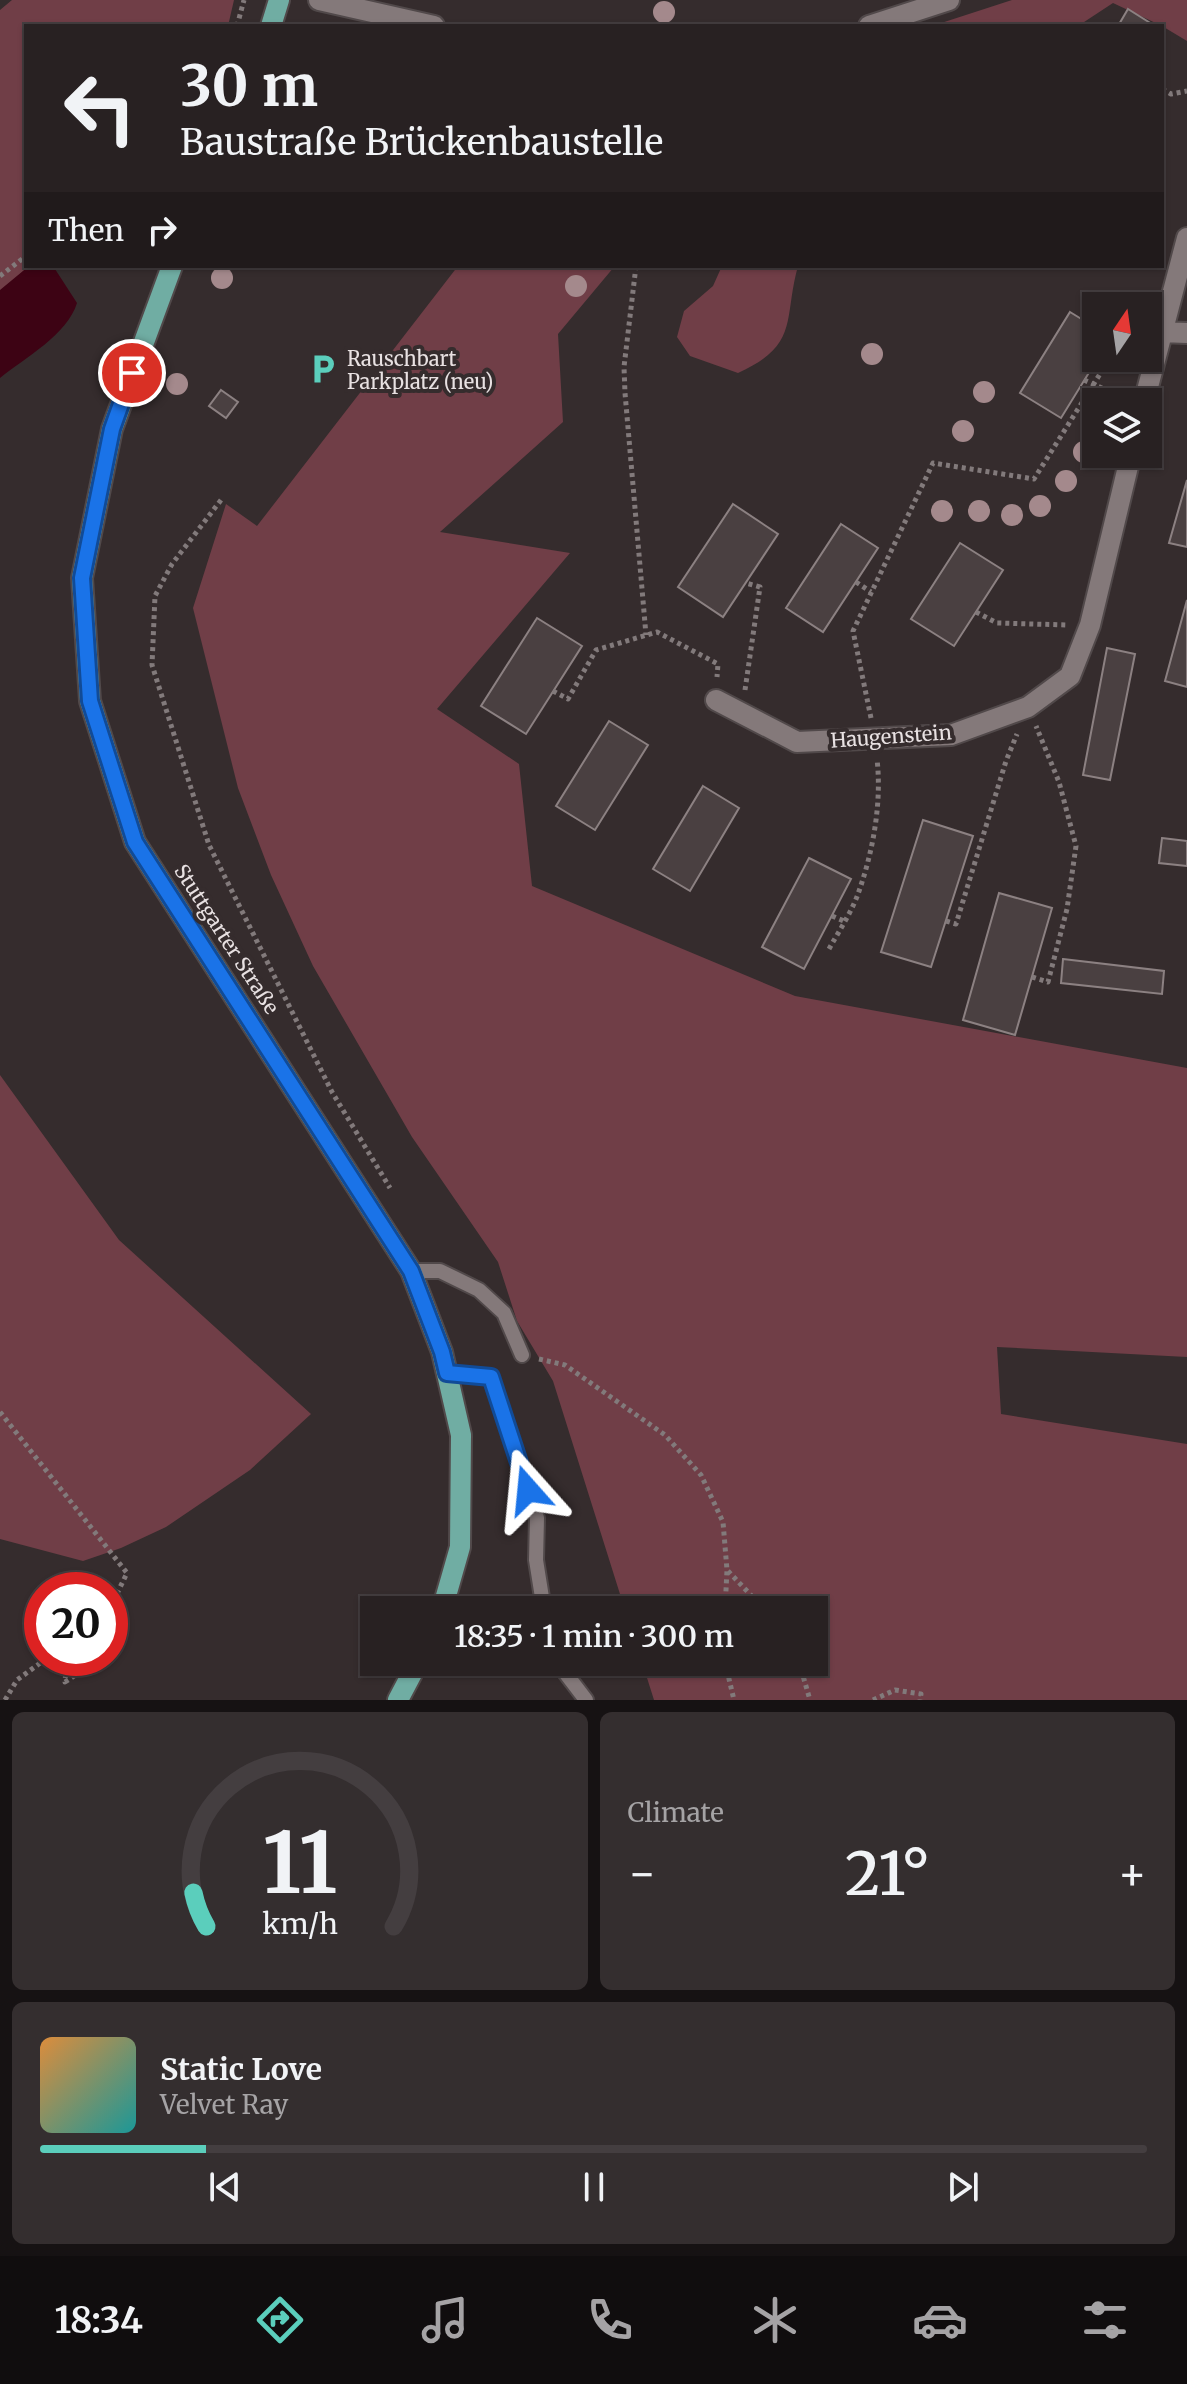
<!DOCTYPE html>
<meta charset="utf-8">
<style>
:root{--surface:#282122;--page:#342e2f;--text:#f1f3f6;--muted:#a5a3a5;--line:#443e40;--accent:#5bcebc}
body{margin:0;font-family:Merriweather,serif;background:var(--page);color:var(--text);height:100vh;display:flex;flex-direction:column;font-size:30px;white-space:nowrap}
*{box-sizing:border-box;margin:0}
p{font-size:26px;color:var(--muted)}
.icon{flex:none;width:44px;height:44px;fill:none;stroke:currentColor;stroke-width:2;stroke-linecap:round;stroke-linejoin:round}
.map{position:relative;height:1700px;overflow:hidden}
.panel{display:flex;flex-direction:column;gap:12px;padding:12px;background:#161213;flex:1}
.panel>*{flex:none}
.guide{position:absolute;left:24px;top:24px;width:1140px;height:244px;border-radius:0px;box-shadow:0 2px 6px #0004,0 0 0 2px var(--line);background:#282122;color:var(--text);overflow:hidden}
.needle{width:52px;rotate:13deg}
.fabs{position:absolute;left:1082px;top:292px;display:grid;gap:16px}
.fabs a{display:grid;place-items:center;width:80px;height:80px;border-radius:0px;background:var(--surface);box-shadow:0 2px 6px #0004,0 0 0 2px var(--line);font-size:40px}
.speed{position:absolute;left:24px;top:1572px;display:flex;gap:16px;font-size:40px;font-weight:700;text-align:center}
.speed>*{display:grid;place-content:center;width:104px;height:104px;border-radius:50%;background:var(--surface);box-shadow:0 2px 6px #0004,0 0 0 2px var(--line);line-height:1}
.speed .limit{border:12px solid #d22;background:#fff;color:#111}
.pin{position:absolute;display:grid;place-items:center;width:68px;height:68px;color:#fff;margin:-34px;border:4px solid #fff;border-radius:50%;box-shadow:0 2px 8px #0007}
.me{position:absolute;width:88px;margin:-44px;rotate:342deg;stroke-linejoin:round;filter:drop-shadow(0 0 6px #0008)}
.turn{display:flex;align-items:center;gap:28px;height:168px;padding:0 24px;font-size:36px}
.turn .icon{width:104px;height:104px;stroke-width:2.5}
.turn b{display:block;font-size:56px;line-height:68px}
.then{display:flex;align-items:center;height:76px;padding:0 24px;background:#0003;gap:16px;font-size:30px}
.big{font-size:60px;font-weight:600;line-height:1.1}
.panel .widget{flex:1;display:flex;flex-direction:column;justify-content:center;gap:12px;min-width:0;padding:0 28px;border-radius:12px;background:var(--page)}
.panel .dial{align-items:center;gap:0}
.dial svg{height:208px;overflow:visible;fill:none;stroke:var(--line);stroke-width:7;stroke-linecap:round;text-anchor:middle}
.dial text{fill:var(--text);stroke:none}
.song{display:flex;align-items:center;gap:24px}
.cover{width:96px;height:96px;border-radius:12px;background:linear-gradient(135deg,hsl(30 70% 55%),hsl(180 70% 35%))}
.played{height:8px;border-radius:4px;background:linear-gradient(90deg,var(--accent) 15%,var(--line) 15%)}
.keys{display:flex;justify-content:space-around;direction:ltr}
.heat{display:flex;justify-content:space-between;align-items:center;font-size:44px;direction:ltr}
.panel .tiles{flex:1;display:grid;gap:12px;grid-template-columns:1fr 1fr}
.widget:last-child{grid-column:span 2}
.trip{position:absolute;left:360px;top:1596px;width:468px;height:80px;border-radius:0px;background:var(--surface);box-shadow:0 2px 6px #0004,0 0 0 2px var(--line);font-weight:600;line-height:80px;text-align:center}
.tabs{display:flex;height:128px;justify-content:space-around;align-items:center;background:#100d0e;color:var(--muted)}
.tabs .icon{width:56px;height:56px}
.tabs .selected{color:var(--accent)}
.tabs b{font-size:36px;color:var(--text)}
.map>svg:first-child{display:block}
</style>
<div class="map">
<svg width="1187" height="1700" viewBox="0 0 1187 1700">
<rect width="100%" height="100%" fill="#352c2d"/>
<path fill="#703e47" d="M12,0H234L228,26H26V266H29L0,293V10Z
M1012,0H1187V41L1162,26L1113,3L1078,26H932Z
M458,266L614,267L558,334L563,422L440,532L570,553L437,709L519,764L532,886L795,996L1187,1068V1357L997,1347L1001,1414L1187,1444V1700H654L642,1662H814V1610H625L553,1381L517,1321L498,1262L412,1137L313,966L271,875L238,788L193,608L226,504L257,526Z
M722,266H798C783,320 800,345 738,373L690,356L677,337L684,311L713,286Z
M0,1075L119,1240L311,1414L250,1470L166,1527L121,1548L83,1561L0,1539Z"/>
<path fill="#3d0314" d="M29,266L55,269L77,303C67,335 26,357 0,378V290Z"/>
<path fill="#4a4041" stroke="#8c8182" stroke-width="2" d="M1128,9L1155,26H1118Z
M1070,312L1096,328L1098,358L1061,418L1020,393Z
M221,390L238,402L226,418L209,406Z
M1187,480V547L1169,543Z
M733,504L778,534L723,617L678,587Z
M841,524L878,548L823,632L786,608Z
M960,543L1003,570L954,646L911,619Z
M1187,600V687L1165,681Z
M537,618L582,646L526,734L481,706Z
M1107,648L1135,654L1110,780L1083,775Z
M609,721L648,745L595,830L556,806Z
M703,786L739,808L690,891L653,869Z
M923,820L973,836L931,967L881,952Z
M1162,838L1187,841V866L1159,863Z
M809,858L851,879L804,969L762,947Z
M999,893L1052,908L1015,1035L963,1020Z
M1063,959L1164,971L1162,994L1061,983Z"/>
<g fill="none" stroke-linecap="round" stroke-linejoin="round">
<defs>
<path id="service" d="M411,1271H440L479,1290L504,1313L522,1355
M447,1373L491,1377L537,1518L536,1560L544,1610
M557,1662L586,1700"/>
<path id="minor" d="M319,0L434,26
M869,26L949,0
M1161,332L1187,333
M1144,402L1187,238
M716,700L797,742L951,735L1028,707L1070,676L1090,625L1131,454"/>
<path id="primary" d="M271,26L279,0
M172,266L112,429L82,578L90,701L135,842L411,1271L442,1352L461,1435L460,1547L442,1610
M398,1700L418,1662"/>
</defs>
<use href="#service" stroke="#51494a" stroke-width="18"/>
<use href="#minor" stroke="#51494a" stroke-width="24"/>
<use href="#primary" stroke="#51494a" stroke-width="24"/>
<path stroke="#827a7b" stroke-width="5" stroke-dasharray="4 4" stroke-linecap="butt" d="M237,26L244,0
M1162,89L1171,94L1187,91
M636,266L624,367L625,393L646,635
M0,276L26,256
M1084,380L1122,397
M221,500L172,564L155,596L152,665L209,845L332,1092L390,1188
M856,582L871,592
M976,612L997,623L1068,625
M745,690L760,587L746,583
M553,691L568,699L596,650L657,632L718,664L717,677
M871,718L853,631L933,463L1034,479L1105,366L1132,365
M832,916L844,921
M946,921L956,924L1006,761L1017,734
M829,949C839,931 851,913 858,894C873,852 882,803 877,759
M1032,977L1048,982L1067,909L1076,846L1059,782L1036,726
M539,1359L565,1365L665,1435L701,1475L723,1522L727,1570L725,1610
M0,1412L127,1573L110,1608
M728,1571L765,1610
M67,1658L65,1682L80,1672L87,1658
M725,1662L734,1700
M799,1662L810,1700
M5,1700L17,1680L47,1658
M873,1700L895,1690L921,1694L920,1700"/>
<use href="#service" stroke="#84797a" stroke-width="14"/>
<use href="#minor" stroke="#84797a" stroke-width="20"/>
<use href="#primary" stroke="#70ada3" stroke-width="20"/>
</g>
<g fill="#a4898c">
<circle cx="664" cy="12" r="11"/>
<circle cx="222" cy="278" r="11"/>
<circle cx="576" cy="286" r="11"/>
<circle cx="872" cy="354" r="11"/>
<circle cx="177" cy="384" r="11"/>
<circle cx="984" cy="392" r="11"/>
<circle cx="963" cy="431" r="11"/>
<circle cx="1084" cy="452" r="11"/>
<circle cx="1066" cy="481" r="11"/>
<circle cx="1040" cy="506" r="11"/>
<circle cx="942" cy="511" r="11"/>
<circle cx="979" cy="511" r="11"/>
<circle cx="1012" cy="515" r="11"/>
</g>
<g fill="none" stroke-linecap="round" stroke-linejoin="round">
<defs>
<path id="route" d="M132,373L112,429L82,578L90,701L135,842L411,1271L442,1352L447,1373L491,1377L528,1490"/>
</defs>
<use href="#route" stroke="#114b97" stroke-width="20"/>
<use href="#route" stroke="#1a73e8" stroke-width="14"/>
</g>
<defs>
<symbol id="parking-bare" viewBox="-9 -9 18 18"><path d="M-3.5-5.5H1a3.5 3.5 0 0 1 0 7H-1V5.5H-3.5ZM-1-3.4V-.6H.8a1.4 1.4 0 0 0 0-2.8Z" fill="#5bcebc" stroke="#352c2d" stroke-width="2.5" paint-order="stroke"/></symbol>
</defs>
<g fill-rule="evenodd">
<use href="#parking-bare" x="301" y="347" width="44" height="44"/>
</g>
<g text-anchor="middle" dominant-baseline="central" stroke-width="8" stroke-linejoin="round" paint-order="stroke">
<g font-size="20" fill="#e8e1e2" stroke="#352c2d" text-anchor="start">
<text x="347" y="358">Rauschbart<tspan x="347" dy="23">Parkplatz (neu)</tspan></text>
</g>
<g font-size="20" fill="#e8e1e2" stroke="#352c2d">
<text transform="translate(891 736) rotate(-4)">Haugenstein</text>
<text transform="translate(227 939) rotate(57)">Stuttgarter Straße</text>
</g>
</g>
</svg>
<div class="fabs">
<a><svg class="needle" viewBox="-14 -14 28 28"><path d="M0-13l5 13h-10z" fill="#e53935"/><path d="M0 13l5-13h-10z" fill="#a5a3a5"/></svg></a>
<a><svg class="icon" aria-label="layers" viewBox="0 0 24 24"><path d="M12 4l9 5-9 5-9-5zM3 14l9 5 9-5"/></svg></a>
</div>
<div class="speed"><div class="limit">20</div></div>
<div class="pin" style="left:132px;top:373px;background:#d93025"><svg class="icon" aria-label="arrive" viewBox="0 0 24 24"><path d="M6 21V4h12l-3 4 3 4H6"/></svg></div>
<svg class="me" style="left:528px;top:1490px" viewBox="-20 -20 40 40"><path d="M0-17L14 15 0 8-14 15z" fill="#1a73e8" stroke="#fff" stroke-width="4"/></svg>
<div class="trip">18:35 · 1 min · 300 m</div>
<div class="guide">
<div class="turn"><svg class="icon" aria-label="left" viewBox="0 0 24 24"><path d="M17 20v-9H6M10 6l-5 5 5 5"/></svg><div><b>30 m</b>Baustraße Brückenbaustelle</div></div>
<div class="then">Then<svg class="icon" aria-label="right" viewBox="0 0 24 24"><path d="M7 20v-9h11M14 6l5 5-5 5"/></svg></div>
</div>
</div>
<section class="panel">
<div class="tiles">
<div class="widget dial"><svg viewBox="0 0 100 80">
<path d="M14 69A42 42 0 1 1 86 69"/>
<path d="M14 69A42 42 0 0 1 9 56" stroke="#5bcebc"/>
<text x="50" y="56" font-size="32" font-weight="700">11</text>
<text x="50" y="72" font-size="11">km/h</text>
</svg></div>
<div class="widget"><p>Climate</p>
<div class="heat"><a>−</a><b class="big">21°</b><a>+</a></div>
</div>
<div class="widget">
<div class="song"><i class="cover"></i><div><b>Static Love</b><p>Velvet Ray</p></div></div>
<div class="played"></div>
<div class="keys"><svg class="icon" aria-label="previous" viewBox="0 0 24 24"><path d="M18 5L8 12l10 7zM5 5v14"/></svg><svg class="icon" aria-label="pause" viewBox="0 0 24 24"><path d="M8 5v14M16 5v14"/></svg><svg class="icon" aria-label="next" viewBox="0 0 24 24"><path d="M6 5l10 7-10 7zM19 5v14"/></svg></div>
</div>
</div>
</section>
<nav class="tabs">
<b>18:34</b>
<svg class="icon selected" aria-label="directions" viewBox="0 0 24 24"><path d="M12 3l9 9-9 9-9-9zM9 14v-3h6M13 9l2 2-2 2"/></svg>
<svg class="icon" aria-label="music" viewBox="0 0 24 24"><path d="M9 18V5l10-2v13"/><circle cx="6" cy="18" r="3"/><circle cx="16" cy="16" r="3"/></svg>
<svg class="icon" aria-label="phone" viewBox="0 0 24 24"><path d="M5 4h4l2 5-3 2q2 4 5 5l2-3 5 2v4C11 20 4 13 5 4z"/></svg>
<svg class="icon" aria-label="climate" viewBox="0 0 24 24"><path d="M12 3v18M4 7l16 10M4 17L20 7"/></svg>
<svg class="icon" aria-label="car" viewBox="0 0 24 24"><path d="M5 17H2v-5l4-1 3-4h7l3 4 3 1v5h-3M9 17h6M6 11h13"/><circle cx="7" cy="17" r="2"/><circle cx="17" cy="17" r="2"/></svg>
<svg class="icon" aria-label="filters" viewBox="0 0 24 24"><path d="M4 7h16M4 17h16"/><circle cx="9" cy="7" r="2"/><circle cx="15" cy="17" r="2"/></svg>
</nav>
